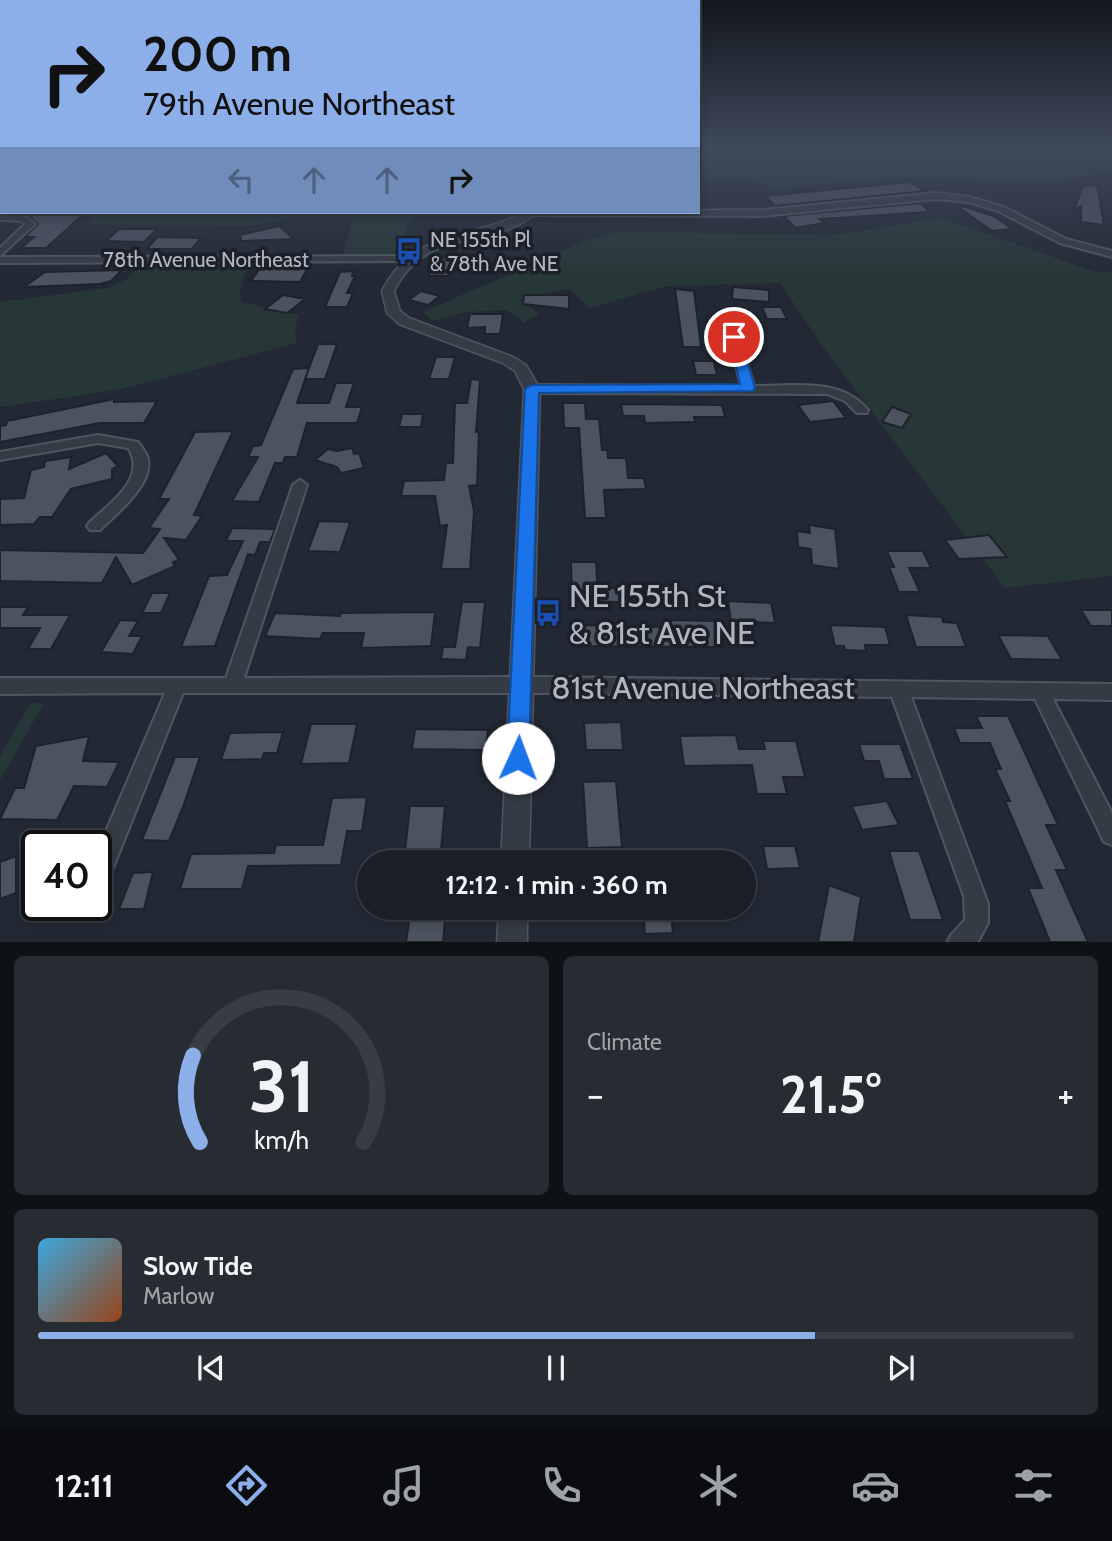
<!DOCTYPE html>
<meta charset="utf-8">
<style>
:root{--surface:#1a1f27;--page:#272c33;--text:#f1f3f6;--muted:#9fa2a7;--line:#383d44;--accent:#8cafea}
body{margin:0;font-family:Cabin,sans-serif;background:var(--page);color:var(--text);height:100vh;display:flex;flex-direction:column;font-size:26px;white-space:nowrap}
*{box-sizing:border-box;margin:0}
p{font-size:23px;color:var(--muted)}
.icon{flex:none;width:38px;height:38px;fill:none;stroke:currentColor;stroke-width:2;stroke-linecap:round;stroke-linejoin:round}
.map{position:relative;height:942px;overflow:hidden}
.details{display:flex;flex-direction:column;gap:14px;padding:14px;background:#0e1115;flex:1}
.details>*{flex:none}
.guide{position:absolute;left:0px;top:0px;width:700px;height:214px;box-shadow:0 4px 10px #0003,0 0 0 2px var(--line);background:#8cafea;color:#111;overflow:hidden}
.speed{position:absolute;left:21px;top:830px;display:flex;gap:14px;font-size:35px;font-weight:700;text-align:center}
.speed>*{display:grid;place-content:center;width:91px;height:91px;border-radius:50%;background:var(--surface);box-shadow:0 4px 10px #0003,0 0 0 2px var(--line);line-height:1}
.speed .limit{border:4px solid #111;border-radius:10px;background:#fff;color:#111}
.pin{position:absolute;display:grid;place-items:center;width:60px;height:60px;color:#fff;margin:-30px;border:4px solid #fff;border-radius:50%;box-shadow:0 2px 7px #0007}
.me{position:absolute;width:77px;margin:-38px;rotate:2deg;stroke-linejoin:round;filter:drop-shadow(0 0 5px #0008)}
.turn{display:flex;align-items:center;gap:24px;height:147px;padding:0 28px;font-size:32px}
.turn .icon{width:91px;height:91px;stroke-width:2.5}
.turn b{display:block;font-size:49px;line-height:60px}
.lanes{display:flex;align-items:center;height:66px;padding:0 28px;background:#0003;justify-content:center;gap:35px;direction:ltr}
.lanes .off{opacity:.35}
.big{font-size:52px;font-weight:800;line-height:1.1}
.details .card{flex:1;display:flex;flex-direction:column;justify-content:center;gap:10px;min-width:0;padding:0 24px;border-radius:10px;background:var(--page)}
.details .dial{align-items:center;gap:0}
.dial svg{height:182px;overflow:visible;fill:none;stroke:var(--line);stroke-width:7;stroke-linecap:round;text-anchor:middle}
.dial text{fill:var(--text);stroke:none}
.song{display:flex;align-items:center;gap:21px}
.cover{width:84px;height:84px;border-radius:10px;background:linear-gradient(135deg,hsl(200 70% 55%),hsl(20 70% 35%))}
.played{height:7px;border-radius:4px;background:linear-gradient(90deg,var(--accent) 75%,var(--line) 75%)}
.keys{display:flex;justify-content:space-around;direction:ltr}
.heat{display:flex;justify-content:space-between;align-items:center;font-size:38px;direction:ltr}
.details .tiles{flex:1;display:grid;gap:14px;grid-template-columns:1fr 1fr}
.card:last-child{grid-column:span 2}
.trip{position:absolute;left:357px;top:850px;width:399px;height:70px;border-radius:35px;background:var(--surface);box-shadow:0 4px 10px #0003,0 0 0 2px var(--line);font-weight:800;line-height:70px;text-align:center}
.dock{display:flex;height:112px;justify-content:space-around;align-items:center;background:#0a0c10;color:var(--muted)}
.dock .icon{width:49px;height:49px}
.dock .on{color:var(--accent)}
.dock b{font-size:32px;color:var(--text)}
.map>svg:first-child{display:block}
</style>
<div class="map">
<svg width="1112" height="943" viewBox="0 0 1112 943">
<rect width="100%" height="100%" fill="#222934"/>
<path fill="#273737" d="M833,147H1112V171L1052,182L911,178L772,187L750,178L698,179V158L801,159Z
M96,212H430L410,219L394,254L342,256L354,219L295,218L248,226L86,224Z
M942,218L1093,271L1112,273V576L1005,588L823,347L780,283L668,286L589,308L570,289L519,299L539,314L524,323L507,310L465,312L432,321L423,312L589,239L617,232L835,235Z
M249,259L240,292L242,302L299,315L295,329L297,343L117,390L0,407V302L108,288L127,279L143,260Z
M31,703H44L0,780V756Z"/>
<path fill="#4b535f" stroke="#1d222b" stroke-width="2" d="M909,182L925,191L775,206L766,196Z
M1097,185L1104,225L1081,222V206L1074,210L1083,186Z
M921,203L929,212L819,219L825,223L795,228L784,216Z
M962,206L994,216L1012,229L992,231L961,209Z
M34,212H86L46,248H21L34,237H25L38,224L28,215Z
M279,226L294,239L241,241L240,235Z
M119,229H157L144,242L106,241Z
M157,237L201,238L192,249H147Z
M457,250L448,276H429L433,264Z
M260,268H275L307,269L300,282L251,281Z
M122,270L111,281L100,284L24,287L45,272Z
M353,271L352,276H355L347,293H353L347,307H325L340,272Z
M733,287L769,290V302L732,299Z
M675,289L694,291L701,347H683Z
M421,291L440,296L428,305L409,300Z
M283,295L305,299L287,313L265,309Z
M524,295H569V309L523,304Z
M762,307H781L787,319H767Z
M470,314H503L500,334H485V327L467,328Z
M318,344H337L325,379H305Z
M436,357H455L449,379H429Z
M693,361H714L717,375H696Z
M309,368L297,403H329L336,383H354L346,407H362L357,423H307L297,457H285L283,463H275L259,502L232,501L258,457H248L253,446L261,445L293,369Z
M471,379L480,380L476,432H479L477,485L469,486L474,511L470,569H441L447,525L440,526L435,496H401L404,481L444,480L446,463H453L455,403H467Z
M114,399V402L157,401L144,423H100L0,442V426L6,425L7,421Z
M833,401L846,418L810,422L798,405Z
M563,403H585L586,419H599L602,450H607L608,458H626L628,478H644L646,489L604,490L606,518H585L579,428H564Z
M621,404L722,405L725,417H694L695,422L645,423L644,416H623Z
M892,407L911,414L902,428L882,422Z
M402,414H423L421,427H399Z
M233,431L194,515L202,516L186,540L164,538L179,560L173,562L175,566L132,585L116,557L102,583L0,581V550L143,553L160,529L149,528L169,499H159L195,432Z
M352,448L354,454L359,453L364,468L341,473L337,467L315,460L328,449L337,451Z
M106,453L118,466L112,469V479L71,489L52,517H40L34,524L0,525V499L24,498L31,470L44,467L45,461L71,457L69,469Z
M319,521L350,522L340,552L308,551Z
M809,525L835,529L839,569L812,565L811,549L798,547L797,531L810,533Z
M232,528L275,529L270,542H260L255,555L248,554L215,646L181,647L209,576L227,575L243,541H226Z
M989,535L1007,557L959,559L945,540Z
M887,551H923L931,568H909L920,592H899L889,567H894Z
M571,562H596L598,597H572Z
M599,588H619L620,602H600Z
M152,593H170L161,613H142Z
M728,601L771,603L775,623L731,621Z
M462,602H485L480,648L468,647L466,660L441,659L443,647H455Z
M0,607H28L23,615H70L51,649H28L40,628H0Z
M1081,610H1112V626H1091Z
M435,612L431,646L361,648L364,633H323L320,639L265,636L275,613L340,616L341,613Z
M906,615L942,617L943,622L957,623L966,647H916Z
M120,620L138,621L129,636H142L133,654L101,652Z
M666,620L715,621L720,647L580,646V625L667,627Z
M830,625L885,627L890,645H865L866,651L845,650L844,646H835Z
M998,635L1048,636L1062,660L1011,659Z
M976,716H1008L1058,825H1046L1067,870H1056L1088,942H1050L1028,888H1042L1005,801H1010L995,769H1001L990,743H960L954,728H982Z
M621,722L623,750H586L584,723Z
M311,724H357L349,763L301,764Z
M415,729L488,730L486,750L412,749Z
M283,732L277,753H264L262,759L221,760L230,733Z
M736,735L739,749H765L763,741H796L805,777H783L787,794H757L752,765L684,766L680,736Z
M89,736L83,761L119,762L107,787L74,786L57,820L0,819L15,788H24L36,746Z
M859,744H900L913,779H884L879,761H864Z
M175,757H200L183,807L169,841L142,840Z
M616,781L622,847L587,848L583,782Z
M367,797L362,831H347L341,865L248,866L242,889H180L191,854L274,853L276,845H323L332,798Z
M887,801L899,825L862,830L852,806Z
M410,806H445L441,850L405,851Z
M763,846H795L800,868L767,869Z
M889,851H919L943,920H910Z
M16,856V893L0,899V862Z
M153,872L144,909H119L133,873Z
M829,885L861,897L854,942H818Z
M411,908H446L443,942H406Z
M643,908H670L673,933L645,934Z"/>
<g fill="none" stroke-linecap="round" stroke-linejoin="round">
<defs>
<path id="minor" d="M936,193L970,197L1004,207L1066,239L1112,251V257L1060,243L998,211L969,202L936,199L761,216L531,215L527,212L761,210Z
M0,214L26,217L35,224L0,256V248L25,224L21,221L0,220Z
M415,256L417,258L412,261L0,263V257Z
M727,309L732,312L754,386C793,386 841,377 868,410L867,413H857L845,401L827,394L532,393L526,389L532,385L741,386L722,312Z
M98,435L138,442C141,446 145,452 147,456C157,482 116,514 100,530H90L87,526L90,522C109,504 148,478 128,448L98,443L0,460V452Z
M300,480L307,485L244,678L541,677L1112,684V700L1053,699L1112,813V845L1104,842L1035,699L911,697L988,904V923L977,943H947L951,935L965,920L964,896L892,697L541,693H183L109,878L101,881L96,879V855L165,693L0,694V678H226L293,485Z"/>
<path id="tertiary" d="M524,212H537C493,252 427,224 394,291L400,311L409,318L513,357L526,365L540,389L529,863H501L524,389L515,371L503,363L399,324L387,313L382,291C414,228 469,241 524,212Z
M499,908H527V943H497Z"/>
</defs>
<use href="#minor" stroke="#50565f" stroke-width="4"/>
<use href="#tertiary" stroke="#50565f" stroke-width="3"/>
<use href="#minor" fill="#353b45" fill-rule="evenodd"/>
<use href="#tertiary" fill="#353b45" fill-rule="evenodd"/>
</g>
<linearGradient id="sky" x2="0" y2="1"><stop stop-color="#13171d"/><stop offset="0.53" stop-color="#3e495c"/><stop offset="1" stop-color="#3e495c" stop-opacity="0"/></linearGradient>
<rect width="1112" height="279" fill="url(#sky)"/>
<path fill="#1a73e8" stroke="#114b97" stroke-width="2" d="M729,335L740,337L755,388L753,391L539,393L529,758L526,766L518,769L510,766L507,758L525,389L532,385L740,384Z"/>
<defs>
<symbol id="bus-bare" viewBox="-9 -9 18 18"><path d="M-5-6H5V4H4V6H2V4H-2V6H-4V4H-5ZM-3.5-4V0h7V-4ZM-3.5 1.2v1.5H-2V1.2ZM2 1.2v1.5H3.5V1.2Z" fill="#1a4fb4" stroke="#1b2029" stroke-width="2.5" paint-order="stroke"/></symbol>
</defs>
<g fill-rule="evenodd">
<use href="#bus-bare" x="390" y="232" width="38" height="38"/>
<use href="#bus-bare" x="529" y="594" width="38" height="38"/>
</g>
<g text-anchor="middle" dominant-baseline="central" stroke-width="7" stroke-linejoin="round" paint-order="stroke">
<g font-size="21" fill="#b0b6c1" stroke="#1b2029" text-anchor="start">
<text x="430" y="239">NE 155th Pl<tspan x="430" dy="24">&amp; 78th Ave NE</tspan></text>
</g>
<g font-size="21" fill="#b0b6c1" stroke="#1b2029">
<text x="206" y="259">78th Avenue Northeast</text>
</g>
<g font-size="32" fill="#b0b6c1" stroke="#1b2029" text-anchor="start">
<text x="569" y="595">NE 155th St<tspan x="569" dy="37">&amp; 81st Ave NE</tspan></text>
</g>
<g font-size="32" fill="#b0b6c1" stroke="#1b2029">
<text x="703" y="687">81st Avenue Northeast</text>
</g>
</g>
</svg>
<div class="speed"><div class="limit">40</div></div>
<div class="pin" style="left:734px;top:337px;background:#d93025"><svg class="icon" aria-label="arrive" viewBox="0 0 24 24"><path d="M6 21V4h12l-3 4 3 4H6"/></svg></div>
<svg class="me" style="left:518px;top:758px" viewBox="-20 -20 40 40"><circle r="19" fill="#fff"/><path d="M0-13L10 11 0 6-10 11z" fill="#1a73e8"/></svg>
<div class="trip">12:12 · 1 min · 360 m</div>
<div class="guide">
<div class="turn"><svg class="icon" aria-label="right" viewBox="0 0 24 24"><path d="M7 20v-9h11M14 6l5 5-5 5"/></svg><div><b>200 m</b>79th Avenue Northeast</div></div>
<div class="lanes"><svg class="icon off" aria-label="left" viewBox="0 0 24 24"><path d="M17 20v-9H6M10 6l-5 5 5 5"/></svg><svg class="icon off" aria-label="ahead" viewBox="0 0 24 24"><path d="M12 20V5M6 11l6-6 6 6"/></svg><svg class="icon off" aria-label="ahead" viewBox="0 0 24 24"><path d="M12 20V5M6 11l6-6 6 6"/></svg><svg class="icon" aria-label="right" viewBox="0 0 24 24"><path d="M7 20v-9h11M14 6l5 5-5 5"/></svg></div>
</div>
</div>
<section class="details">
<div class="tiles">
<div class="card dial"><svg viewBox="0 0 100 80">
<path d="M14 69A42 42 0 1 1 86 69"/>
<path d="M14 69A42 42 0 0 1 11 31" stroke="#8cafea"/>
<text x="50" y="56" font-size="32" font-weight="700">31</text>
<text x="50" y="72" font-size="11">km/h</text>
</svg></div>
<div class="card"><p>Climate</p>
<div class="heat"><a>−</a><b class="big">21.5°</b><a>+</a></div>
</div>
<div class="card">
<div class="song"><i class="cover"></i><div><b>Slow Tide</b><p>Marlow</p></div></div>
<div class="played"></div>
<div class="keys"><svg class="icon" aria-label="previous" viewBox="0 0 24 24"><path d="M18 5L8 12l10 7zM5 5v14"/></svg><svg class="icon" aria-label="pause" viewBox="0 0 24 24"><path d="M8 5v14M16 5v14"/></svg><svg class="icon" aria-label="next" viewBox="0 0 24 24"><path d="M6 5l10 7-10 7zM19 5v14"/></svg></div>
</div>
</div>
</section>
<nav class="dock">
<b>12:11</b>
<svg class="icon on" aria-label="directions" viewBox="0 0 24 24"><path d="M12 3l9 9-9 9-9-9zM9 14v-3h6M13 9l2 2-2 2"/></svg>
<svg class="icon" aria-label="music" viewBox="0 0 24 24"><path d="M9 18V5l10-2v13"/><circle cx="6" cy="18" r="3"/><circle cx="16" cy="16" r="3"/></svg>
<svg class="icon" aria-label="phone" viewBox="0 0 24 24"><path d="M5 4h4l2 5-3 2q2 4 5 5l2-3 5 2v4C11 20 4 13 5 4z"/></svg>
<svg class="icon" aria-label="climate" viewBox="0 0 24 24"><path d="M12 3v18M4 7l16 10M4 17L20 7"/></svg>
<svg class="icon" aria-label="car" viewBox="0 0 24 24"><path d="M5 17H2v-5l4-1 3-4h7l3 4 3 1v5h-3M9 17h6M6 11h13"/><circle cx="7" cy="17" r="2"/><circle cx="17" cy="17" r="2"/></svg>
<svg class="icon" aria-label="filters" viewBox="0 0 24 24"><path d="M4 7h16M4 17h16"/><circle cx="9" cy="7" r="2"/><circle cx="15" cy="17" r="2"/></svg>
</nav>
